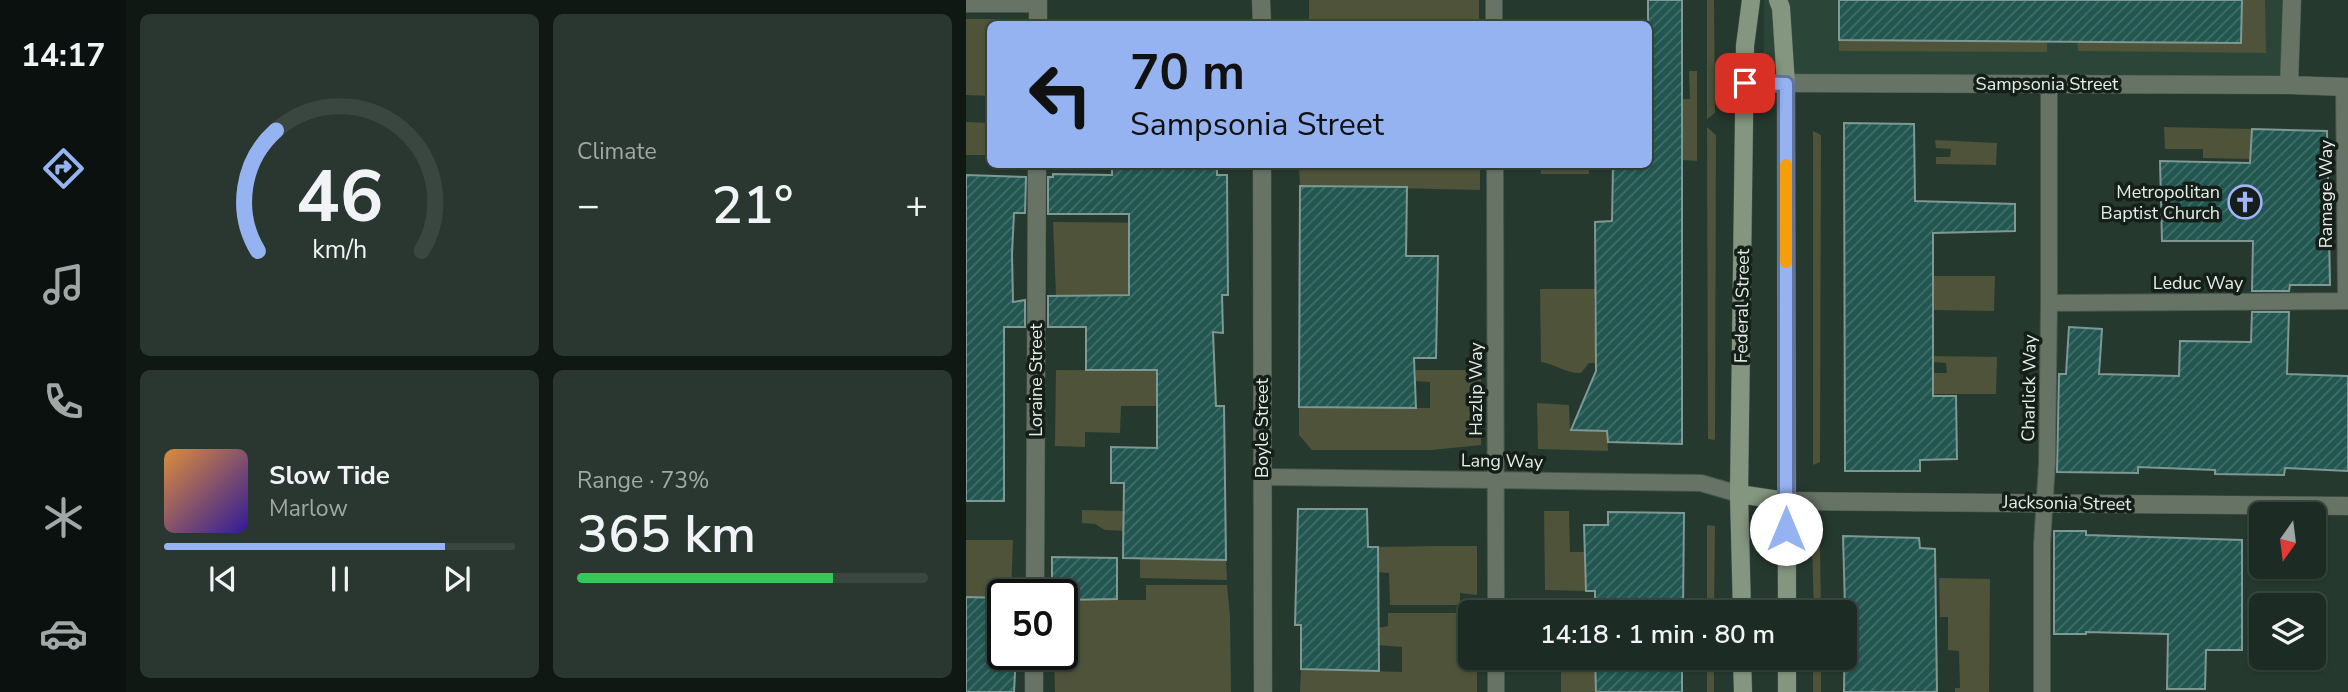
<!DOCTYPE html>
<meta charset="utf-8">
<style>
:root{--surface:#1c2b23;--page:#293730;--text:#f1f3f6;--muted:#a0a7a6;--line:#3a4741;--accent:#95b2f1}
body{margin:0;font-family:"Nunito Sans",sans-serif;background:var(--page);color:var(--text);height:100vh;display:flex;flex-direction:column;font-size:26px;white-space:nowrap}
*{box-sizing:border-box;margin:0}
p{font-size:23px;color:var(--muted)}
.icon{flex:none;width:38px;height:38px;fill:none;stroke:currentColor;stroke-width:2;stroke-linecap:round;stroke-linejoin:round}
.map{position:relative;flex:1;overflow:hidden}
.details{display:flex;flex-direction:column;gap:14px;padding:14px;background:#0f1813;width:840px}
.details>*{flex:none}
.top-card{position:absolute;left:21px;top:21px;width:665px;height:147px;border-radius:10px;box-shadow:0 2px 5px #0004,0 0 0 2px var(--line);background:#95b2f1;color:#111;overflow:hidden}
.needle{width:46px;rotate:194deg}
.buttons{position:absolute;left:1283px;top:502px;display:grid;gap:14px}
.buttons a{display:grid;place-items:center;width:77px;height:77px;border-radius:10px;background:var(--surface);box-shadow:0 2px 5px #0004,0 0 0 2px var(--line);font-size:35px}
.speed{position:absolute;left:21px;top:579px;display:flex;gap:14px;font-size:35px;font-weight:700;text-align:center}
.speed>*{display:grid;place-content:center;width:91px;height:91px;border-radius:50%;background:var(--surface);box-shadow:0 2px 5px #0004,0 0 0 2px var(--line);line-height:1}
.speed .limit{border:4px solid #111;border-radius:10px;background:#fff;color:#111}
.pin{position:absolute;display:grid;place-items:center;width:60px;height:60px;color:#fff;margin:-30px;border-radius:14px;box-shadow:0 4px 10px #0006}
.me{position:absolute;width:77px;margin:-38px;rotate:0deg;stroke-linejoin:round;filter:drop-shadow(0 0 5px #0008)}
.turn{display:flex;align-items:center;gap:24px;height:147px;padding:0 28px;font-size:32px}
.turn .icon{width:91px;height:91px;stroke-width:2.5}
.turn b{display:block;font-size:49px;line-height:60px}
.big{font-size:52px;font-weight:600;line-height:1.1}
.details .tile{flex:1;display:flex;flex-direction:column;justify-content:center;gap:10px;min-width:0;padding:0 24px;border-radius:10px;background:var(--page)}
.details .dial{align-items:center;gap:0}
.dial svg{height:182px;overflow:visible;fill:none;stroke:var(--line);stroke-width:7;stroke-linecap:round;text-anchor:middle}
.dial text{fill:var(--text);stroke:none}
.song{display:flex;align-items:center;gap:21px}
.cover{width:84px;height:84px;border-radius:10px;background:linear-gradient(135deg,hsl(30 70% 55%),hsl(250 70% 35%))}
.played{height:7px;border-radius:4px;background:linear-gradient(90deg,var(--accent) 80%,var(--line) 80%)}
.keys{display:flex;justify-content:space-around;direction:ltr}
.heat{display:flex;justify-content:space-between;align-items:center;font-size:38px;direction:ltr}
.charge{height:10px;border-radius:5px;background:linear-gradient(90deg,#34c759 73%,var(--line) 0)}
.details .tiles{flex:1;display:grid;gap:14px;grid-template-columns:repeat(2,1fr)}
.trip{position:absolute;left:492px;top:600px;width:399px;height:70px;border-radius:10px;background:var(--surface);box-shadow:0 2px 5px #0004,0 0 0 2px var(--line);font-weight:600;line-height:70px;text-align:center}
main{display:flex;flex:1;min-height:0}
.tabs{display:flex;flex-direction:column;width:126px;justify-content:space-around;align-items:center;background:#0b110e;color:var(--muted)}
.tabs .icon{width:49px;height:49px}
.tabs .on{color:var(--accent)}
.tabs b{font-size:32px;color:var(--text)}
.map>svg:first-child{display:block}
</style>
<main>
<nav class="tabs">
<b>14:17</b>
<svg class="icon on" aria-label="directions" viewBox="0 0 24 24"><path d="M12 3l9 9-9 9-9-9zM9 14v-3h6M13 9l2 2-2 2"/></svg>
<svg class="icon" aria-label="music" viewBox="0 0 24 24"><path d="M9 18V5l10-2v13"/><circle cx="6" cy="18" r="3"/><circle cx="16" cy="16" r="3"/></svg>
<svg class="icon" aria-label="phone" viewBox="0 0 24 24"><path d="M5 4h4l2 5-3 2q2 4 5 5l2-3 5 2v4C11 20 4 13 5 4z"/></svg>
<svg class="icon" aria-label="climate" viewBox="0 0 24 24"><path d="M12 3v18M4 7l16 10M4 17L20 7"/></svg>
<svg class="icon" aria-label="car" viewBox="0 0 24 24"><path d="M5 17H2v-5l4-1 3-4h7l3 4 3 1v5h-3M9 17h6M6 11h13"/><circle cx="7" cy="17" r="2"/><circle cx="17" cy="17" r="2"/></svg>
</nav>
<section class="details">
<div class="tiles">
<div class="tile dial"><svg viewBox="0 0 100 80">
<path d="M14 69A42 42 0 1 1 86 69"/>
<path d="M14 69A42 42 0 0 1 22 16" stroke="#95b2f1"/>
<text x="50" y="56" font-size="32" font-weight="700">46</text>
<text x="50" y="72" font-size="11">km/h</text>
</svg></div>
<div class="tile"><p>Climate</p>
<div class="heat"><a>−</a><b class="big">21°</b><a>+</a></div>
</div>
<div class="tile">
<div class="song"><i class="cover"></i><div><b>Slow Tide</b><p>Marlow</p></div></div>
<div class="played"></div>
<div class="keys"><svg class="icon" aria-label="previous" viewBox="0 0 24 24"><path d="M18 5L8 12l10 7zM5 5v14"/></svg><svg class="icon" aria-label="pause" viewBox="0 0 24 24"><path d="M8 5v14M16 5v14"/></svg><svg class="icon" aria-label="next" viewBox="0 0 24 24"><path d="M6 5l10 7-10 7zM19 5v14"/></svg></div>
</div>
<div class="tile"><p>Range · 73%</p><b class="big">365 km</b><div class="charge"></div></div>
</div>
</section>
<div class="map">
<svg width="1382" height="692" viewBox="0 0 1382 692">
<defs>
<pattern id="building-hatch" width="6" height="6" patternUnits="userSpaceOnUse" patternTransform="scale(1.75)"><rect width="6" height="6" fill="#225650"/><path d="M-1 1l2-2M0 6l6-6M5 7l2-2" fill="none" stroke="#426f69"/></pattern>
</defs>
<rect width="100%" height="100%" fill="#26392f"/>
<path fill="#2b4539" d="M798,0H1324L1323,85L798,82Z"/>
<path fill="#4e5339" d="M343,0H513V24H343Z
M741,0H748L749,113L741,119Z
M1276,0H1299L1300,53L1112,51L1111,41L1275,43Z
M0,19H29V24H24V96L0,95Z
M873,40L1081,41V52L873,51Z
M723,71H731V161L715,160L694,99H724Z
M0,122L24,123V155H0Z
M741,127L750,135L749,440L742,439Z
M1198,127L1286,129L1285,159L1237,158V149H1199Z
M847,131L855,135L854,462L847,465Z
M969,140L1031,143L1030,165L970,164V157H984L985,149L970,148Z
M333,165H514V190L334,186Z
M575,165H623V174H575Z
M208,216H262L261,260L163,274V294L90,295L87,222L208,223Z
M967,276H1029L1028,311L967,310Z
M574,289H651V298H628L630,363H623L615,373C601,374 589,364 575,362Z
M966,356L1031,357L1030,394H946L966,373H981L980,363L966,362Z
M90,370L218,371V406H155L154,433L119,432V447L89,446Z
M450,370H515V445L466,450H346L333,435V407L464,408V382L449,381Z
M571,403L603,405L604,430L628,431L641,423L642,451L572,449Z
M116,510L158,511L188,532L139,530L129,524L116,523Z
M578,511H603L604,552H625L626,575L619,576L620,591L579,590Z
M741,525L749,526L748,612H741Z
M0,540H47L45,595H37V598L0,597Z
M846,545L854,546L855,612H848Z
M469,546H511V595L494,593V605H424L423,573L411,572L412,547Z
M174,558L260,560L261,580L174,578Z
M973,578L1024,579L1023,692H989V688H994L993,651L982,650V617H974Z
M180,585H261L264,617L265,692H89L88,655L96,654V600H180Z
M422,613H504V658H511V692H334L335,669L436,672V647L411,645V628L422,626Z
M595,658H629L630,692H595Z
M741,658H748V692H741Z
M847,658H855V692H847Z"/>
<path fill="url(#building-hatch)" stroke="#7e9893" stroke-width="2" d="M682,0H716V444L642,442L641,431L605,430L630,371L629,222L646,221L647,164H682Z
M873,0H1276L1275,43L873,40Z
M878,123L948,124L949,201L1049,204V231L967,233V396H990L991,459L954,460V471H879Z
M1286,129L1361,131L1364,285H1324L1323,291H1286L1287,241H1196L1194,161L1284,163Z
M146,164H251V175H261L262,295H256L257,333L247,332L250,406H258L260,560L157,558L158,483H145V447L191,448V370H120V327H82V296L163,295V214H82V177H87V174L146,175Z
M0,175L60,177L59,213H48L46,254L47,302L59,300V327H38V501H0Z
M334,186L441,187L440,256H472L470,358H448L450,408L333,407Z
M1286,312H1323L1321,374L1382,376V471L1319,468L1318,475L1249,474V470L1172,467V473L1091,472L1093,374H1100L1103,327L1136,329L1133,374L1213,376L1214,341L1285,342Z
M332,509H401L402,547H412L413,671L335,669V625H329Z
M642,512L718,513L717,612H629V591H620L618,525H642Z
M1088,531H1120V535L1276,540V650H1240L1239,689H1201L1202,634L1120,632V634H1088Z
M877,536L953,538L954,548L969,549L971,692H878L879,607Z
M86,557L151,558V599L96,600V595H86Z
M0,597L37,598V654H50L48,692H0Z
M629,658H716V692H630Z"/>
<g fill="none" stroke-linecap="round" stroke-linejoin="round">
<defs>
<path id="lane" d="M528,0V24
M0,4H72
M1378,87L1380,301
M529,164L530,612
M1083,303L1382,301
M296,477L735,483L773,494
M530,658V692
M1076,692V544L1081,464L1083,303V84"/>
<path id="street" d="M295,0L296,24
M72,24V0
M779,83L1323,85L1382,87
M1323,85L1326,0
M296,164L297,692
M820,501L1382,506
M69,595L71,164
M68,692V654"/>
<path id="secondary" d="M812,0L815,8L820,84L821,612
M773,494L820,501
M776,612L773,494L779,46L785,0
M776,658L777,692
M821,658V692"/>
</defs>
<use href="#lane" stroke="#44564c" stroke-width="18"/>
<use href="#street" stroke="#44564c" stroke-width="19"/>
<use href="#secondary" stroke="#44564c" stroke-width="19"/>
<use href="#lane" stroke="#677364" stroke-width="16"/>
<use href="#street" stroke="#677364" stroke-width="18"/>
<use href="#secondary" stroke="#84967f" stroke-width="18"/>
</g>
<g fill="none" stroke-linecap="round" stroke-linejoin="round">
<defs>
<path id="route" d="M779,83L820,84V529"/>
</defs>
<use href="#route" stroke="#61749d" stroke-width="18"/>
<use href="#route" stroke="#95b2f1" stroke-width="12"/>
<path stroke="#f59e0b" stroke-width="12" d="M820,165V262"/>
</g>
<defs>
<symbol id="church-ring" viewBox="-11 -11 22 22"><circle r="9.5" fill="#151e19" stroke="#a3b2fd" stroke-width="1.5"/><path d="M-1.2-6h2.4v3.5h3.3v2.4h-3.3V6h-2.4V-.1h-3.3v-2.4h3.3Z" fill="#a3b2fd"/></symbol>
</defs>
<g fill-rule="evenodd">
<use href="#church-ring" x="1260" y="183" width="38" height="38"/>
</g>
<g text-anchor="middle" dominant-baseline="central" stroke-width="7" stroke-linejoin="round" paint-order="stroke">
<g font-size="18" fill="#e2eee7" stroke="#151e19">
<text x="1081" y="84">Sampsonia Street</text>
<text transform="translate(1360 194) rotate(-90)">Ramage Way</text>
<text x="1232" y="283">Leduc Way</text>
<text transform="translate(776 306) rotate(-89)">Federal Street</text>
<text transform="translate(70 380) rotate(-90)">Loraine Street</text>
<text transform="translate(1063 388) rotate(-89)">Charlick Way</text>
<text transform="translate(510 389) rotate(-90)">Hazlip Way</text>
<text transform="translate(296 428) rotate(-90)">Boyle Street</text>
<text transform="translate(536 461) rotate(1)">Lang Way</text>
<text transform="translate(1101 503) rotate(1)">Jacksonia Street</text>
</g>
<g font-size="18" fill="#e2eee7" stroke="#151e19" text-anchor="end">
<text x="1254" y="192">Metropolitan<tspan x="1254" dy="21">Baptist Church</tspan></text>
</g>
</g>
</svg>
<div class="buttons">
<a><svg class="needle" viewBox="-14 -14 28 28"><path d="M0-13l5 13h-10z" fill="#e53935"/><path d="M0 13l5-13h-10z" fill="#a0a7a6"/></svg></a>
<a><svg class="icon" aria-label="layers" viewBox="0 0 24 24"><path d="M12 4l9 5-9 5-9-5zM3 14l9 5 9-5"/></svg></a>
</div>
<div class="speed"><div class="limit">50</div></div>
<div class="pin" style="left:779px;top:83px;background:#d93025"><svg class="icon" aria-label="arrive" viewBox="0 0 24 24"><path d="M6 21V4h12l-3 4 3 4H6"/></svg></div>
<svg class="me" style="left:820px;top:529px" viewBox="-20 -20 40 40"><circle r="19" fill="#fff"/><path d="M0-13L10 11 0 6-10 11z" fill="#95b2f1"/></svg>
<div class="trip">14:18 · 1 min · 80 m</div>
<div class="top-card">
<div class="turn"><svg class="icon" aria-label="left" viewBox="0 0 24 24"><path d="M17 20v-9H6M10 6l-5 5 5 5"/></svg><div><b>70 m</b>Sampsonia Street</div></div>
</div>
</div>
</main>
